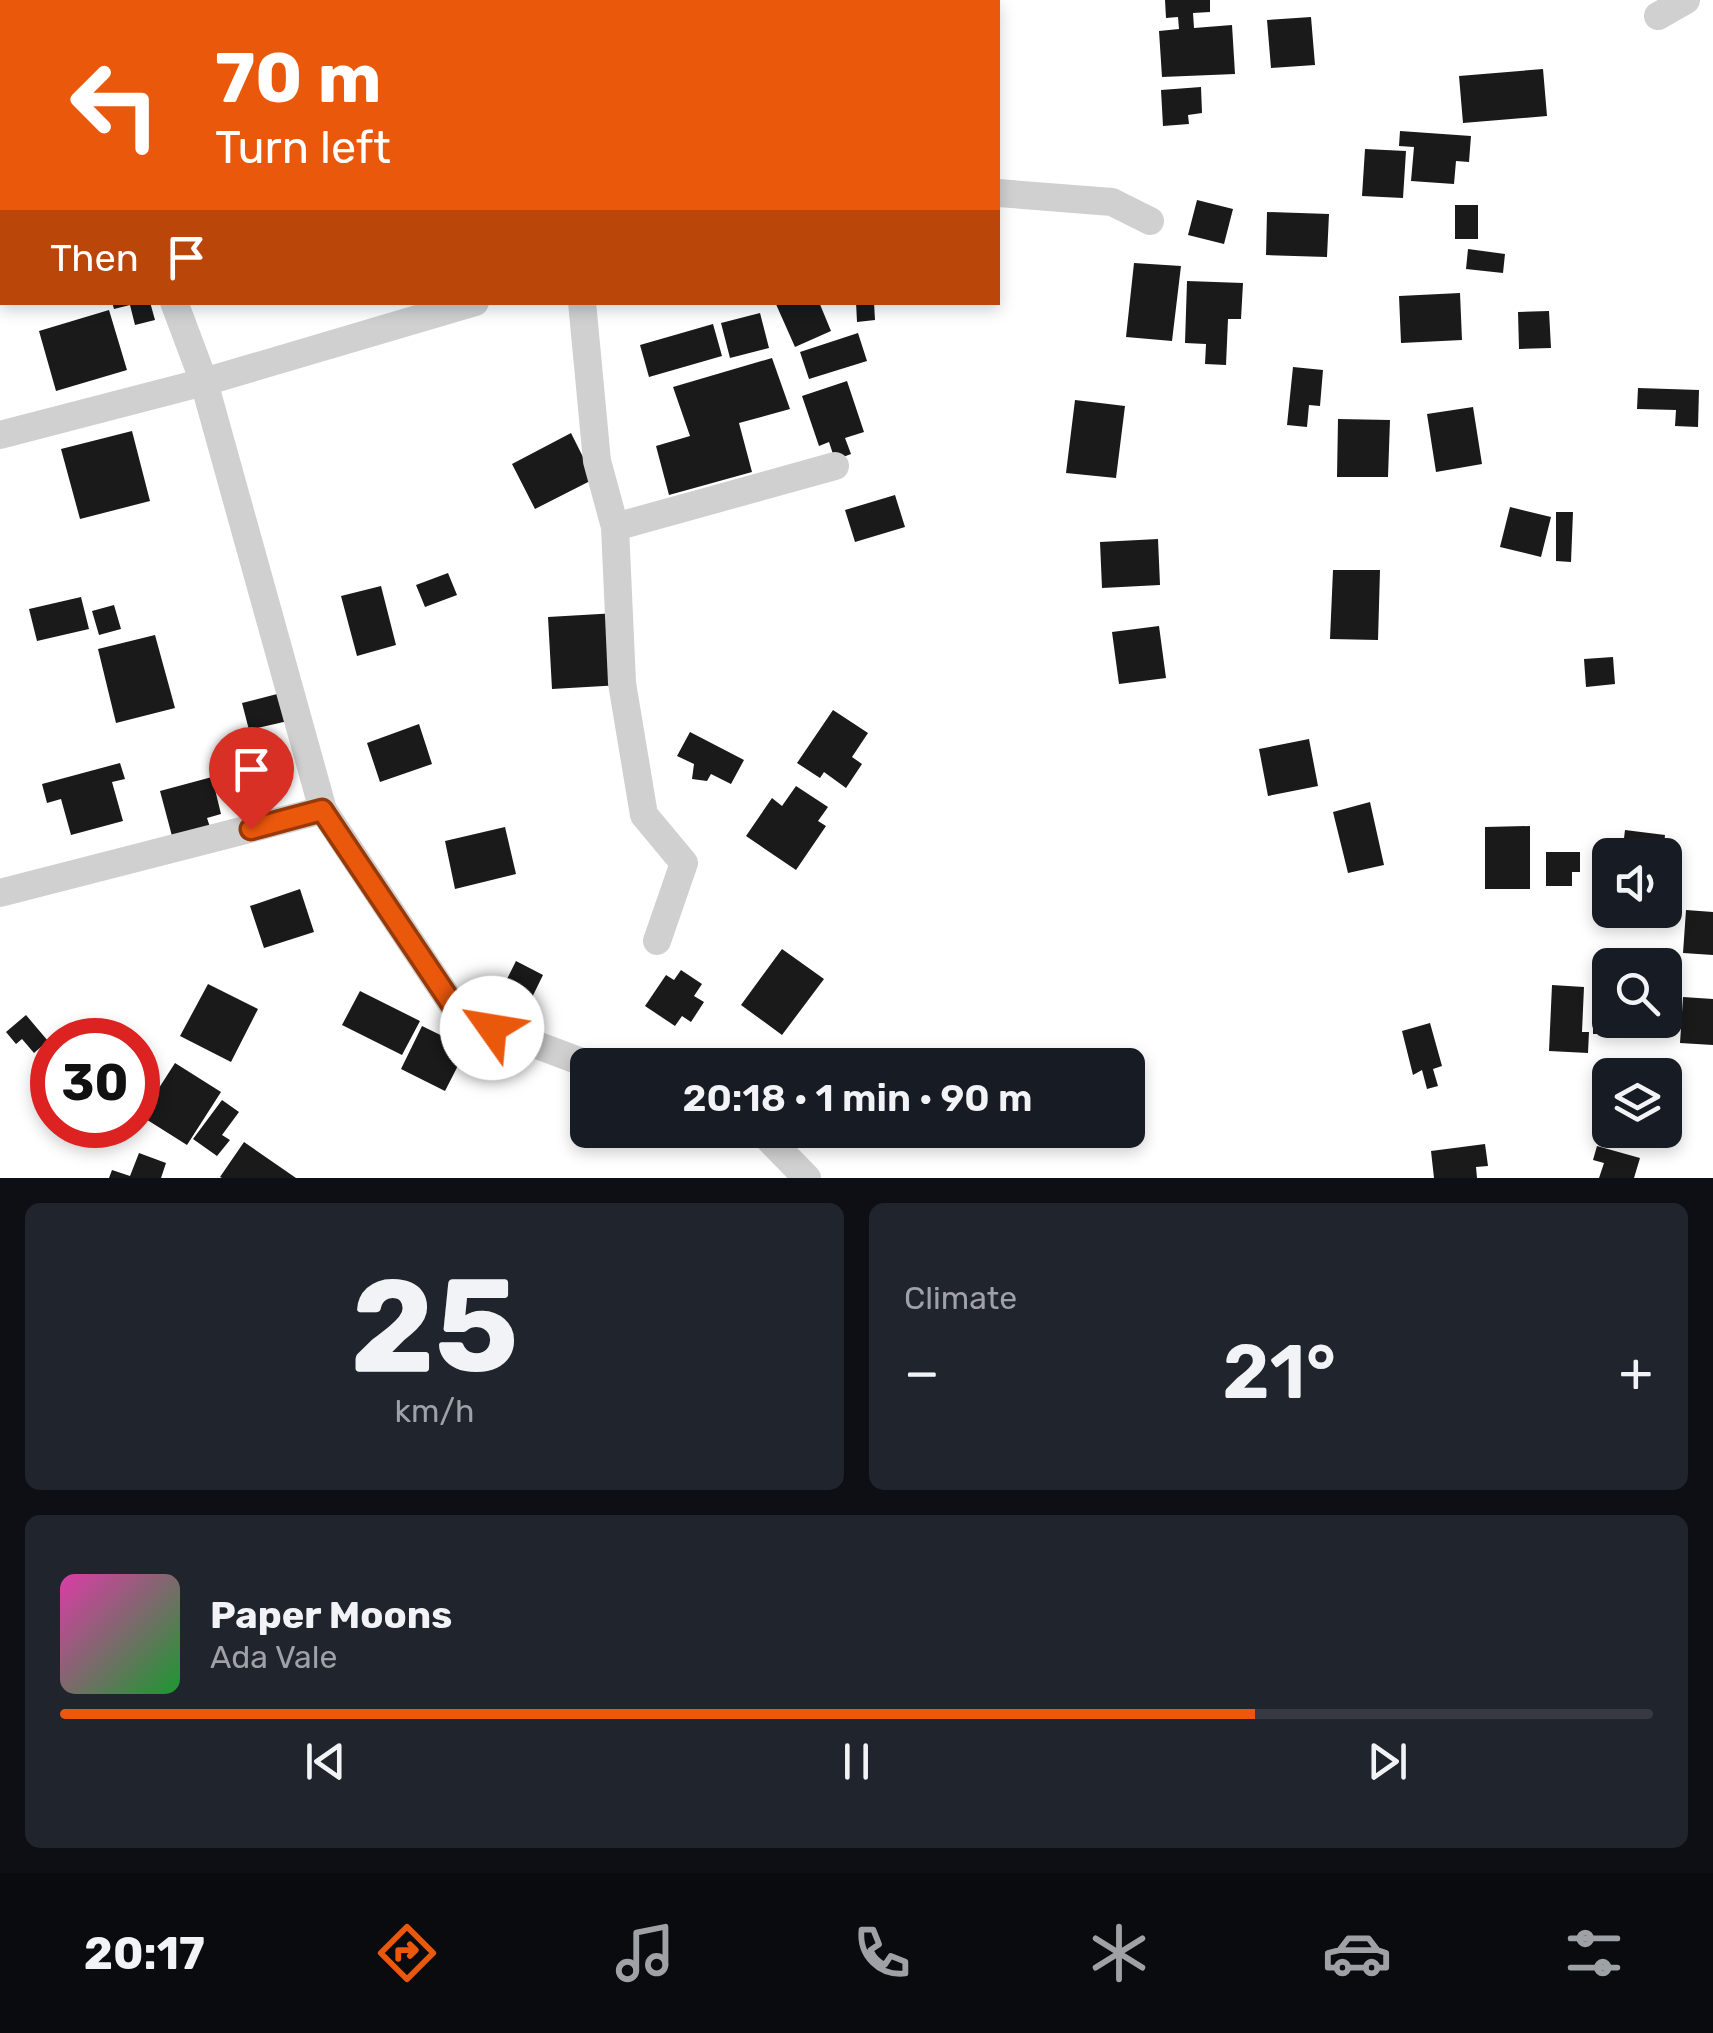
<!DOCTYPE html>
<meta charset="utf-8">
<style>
:root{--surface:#171b24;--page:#20242c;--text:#f1f3f6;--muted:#9ea1a6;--line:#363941;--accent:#ea580c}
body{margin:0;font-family:Rubik,sans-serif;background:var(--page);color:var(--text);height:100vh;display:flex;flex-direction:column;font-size:38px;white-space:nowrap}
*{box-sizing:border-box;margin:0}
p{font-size:32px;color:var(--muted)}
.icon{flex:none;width:55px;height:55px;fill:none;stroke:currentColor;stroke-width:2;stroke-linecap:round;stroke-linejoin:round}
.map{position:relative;height:1178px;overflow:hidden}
.details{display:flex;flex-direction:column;gap:25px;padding:25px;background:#0d0f14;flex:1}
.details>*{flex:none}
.banner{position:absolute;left:0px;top:0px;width:1000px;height:305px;box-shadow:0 5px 15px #0003;background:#ea580c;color:#fff;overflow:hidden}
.tools{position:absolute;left:1592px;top:838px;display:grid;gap:20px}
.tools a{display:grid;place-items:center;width:90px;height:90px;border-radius:15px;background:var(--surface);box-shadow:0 5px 15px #0003;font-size:50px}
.speed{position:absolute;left:30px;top:1018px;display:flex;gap:20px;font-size:50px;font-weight:700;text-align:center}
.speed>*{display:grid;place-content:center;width:130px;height:130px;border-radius:50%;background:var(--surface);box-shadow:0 5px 15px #0003;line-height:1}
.speed .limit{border:15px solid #d22;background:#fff;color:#111}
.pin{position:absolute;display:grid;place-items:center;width:85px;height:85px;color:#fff;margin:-102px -42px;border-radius:50% 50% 50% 0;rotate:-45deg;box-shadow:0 0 10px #0007}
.pin .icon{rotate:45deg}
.me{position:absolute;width:110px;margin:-55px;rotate:302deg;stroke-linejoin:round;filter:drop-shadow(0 0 8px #0008)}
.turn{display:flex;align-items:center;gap:35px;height:210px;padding:0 50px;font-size:45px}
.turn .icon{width:130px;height:130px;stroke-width:2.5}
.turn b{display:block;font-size:70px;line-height:85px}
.then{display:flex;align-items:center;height:95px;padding:0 50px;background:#0003;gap:20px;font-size:38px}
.big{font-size:75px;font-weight:600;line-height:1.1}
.details .card{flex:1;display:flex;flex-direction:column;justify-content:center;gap:15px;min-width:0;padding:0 35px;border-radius:15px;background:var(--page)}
.details .dial{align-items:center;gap:0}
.dial b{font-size:130px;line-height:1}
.song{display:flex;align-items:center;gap:30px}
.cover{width:120px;height:120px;border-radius:15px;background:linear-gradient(135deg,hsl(320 70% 55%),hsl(130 70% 35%))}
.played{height:10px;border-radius:5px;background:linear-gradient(90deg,var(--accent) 75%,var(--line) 75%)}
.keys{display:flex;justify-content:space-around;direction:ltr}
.heat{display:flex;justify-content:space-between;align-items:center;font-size:55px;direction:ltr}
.details .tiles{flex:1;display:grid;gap:25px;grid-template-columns:1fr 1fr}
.card:last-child{grid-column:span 2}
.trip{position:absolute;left:570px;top:1048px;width:575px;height:100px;border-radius:15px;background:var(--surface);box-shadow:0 5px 15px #0003;font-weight:600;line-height:100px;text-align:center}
.menu{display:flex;height:160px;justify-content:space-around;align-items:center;background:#090b0e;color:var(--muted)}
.menu .icon{width:70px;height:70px}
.menu .active{color:var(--accent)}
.menu b{font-size:45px;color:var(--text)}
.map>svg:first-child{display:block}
</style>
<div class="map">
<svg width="1713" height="1178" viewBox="0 0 1713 1178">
<rect width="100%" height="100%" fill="#fff"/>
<path fill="#1a1a1a" d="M1165,0H1210V12L1193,13L1194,28L1232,25L1235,74L1162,77L1159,31L1179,29L1178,17L1166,18Z
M1311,17L1315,65L1271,68L1267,20Z
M1543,69L1547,116L1463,123L1459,76Z
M1201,87L1202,113L1188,115L1189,124L1163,126L1161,90Z
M1400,131L1471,136L1469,162L1456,161L1454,184L1411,181L1414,147L1399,146Z
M1365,149L1406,151L1403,198L1362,196Z
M1197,200L1233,209L1224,244L1188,235Z
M1455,205H1478V239H1455Z
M1267,212L1329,214L1327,257L1266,255Z
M1468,249L1505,254L1503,273L1466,269Z
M1134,263L1181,266L1172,341L1126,337Z
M1187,281L1243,283L1241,319H1228L1226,365L1205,364L1206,344L1185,343Z
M1460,293L1462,340L1401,343L1399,296Z
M112,302H150L155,320L135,325L130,305L114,309Z
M775,302H819L831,331L795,347Z
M856,302H874L875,320L857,322Z
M109,310L127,370L56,391L39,331Z
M1549,311L1551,348L1519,349L1518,312Z
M760,313L769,348L730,358L721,323Z
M713,324L722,356L649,377L640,345Z
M858,333L867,361L809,379L800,352Z
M772,358L790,409L739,423L752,472L669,495L656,446L690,436L673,387Z
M1293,367L1323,370L1320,406L1309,405L1307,427L1287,425Z
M847,381L864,432L845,438L851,454L835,460L829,442L819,446L802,396Z
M1638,388L1699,390L1698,427L1675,426L1676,410L1637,409Z
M1075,400L1125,406L1116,478L1066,473Z
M1473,407L1482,464L1436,472L1427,414Z
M1338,419L1390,420L1388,477H1337Z
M132,431L150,501L80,519L61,449Z
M571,433L594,479L535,509L512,464Z
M895,495L905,527L855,542L845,510Z
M1510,507L1551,517L1541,557L1500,547Z
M1556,512H1573L1571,562L1556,561Z
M1158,539L1160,585L1102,588L1100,542Z
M1333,570H1380L1378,640L1330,639Z
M448,573L457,595L425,607L416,585Z
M381,586L396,645L357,656L341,596Z
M81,597L89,629L37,641L29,609Z
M114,605L121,629L99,635L92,611Z
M617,613L621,685L552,689L548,617Z
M1159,626L1166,678L1119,684L1112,632Z
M155,635L175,708L116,723L98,649Z
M1613,657L1615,684L1586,687L1584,659Z
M281,693L288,721L249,730L242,703Z
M833,710L868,733L852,757L862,764L846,788L824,772L820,778L797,763Z
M419,724L432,764L380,782L367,743Z
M690,732L744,760L731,784L711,774L707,781L692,779L694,764L677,756Z
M1309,739L1318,786L1268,796L1259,749Z
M120,763L125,779L112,782L123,821L71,835L61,799L47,803L42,784Z
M212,777L221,814L207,818L210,827L172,836L160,791Z
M796,786L828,807L818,821L826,826L796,870L746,836L772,798L782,806Z
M1370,802L1384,865L1348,873L1333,812Z
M1530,826V889H1485V827Z
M505,827L516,874L455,889L445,841Z
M1625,830L1665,835L1663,855H1622Z
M1546,852H1580V872H1572V886H1546Z
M300,889L314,932L264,948L250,906Z
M1686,910L1713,912V955L1683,953Z
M782,949L824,979L782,1035L741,1005Z
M516,961L543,975L521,1020L493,1007Z
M681,970L702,984L694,996L704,1002L691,1022L682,1016L675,1026L645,1006L666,975L674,980Z
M208,984L258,1009L231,1062L180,1036Z
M1552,985L1584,987L1582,1032H1589L1588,1053L1549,1051Z
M1593,987H1610V1020H1661V1034H1593Z
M360,991L420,1021L402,1055L342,1025Z
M1683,997L1713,999V1045L1680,1043Z
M26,1015L48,1041L34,1053L22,1039L16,1044L6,1032Z
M1430,1023L1442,1066L1433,1069L1438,1086L1427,1089L1422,1070L1413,1075L1402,1031Z
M97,1025L126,1035L124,1040H91Z
M422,1026L467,1048L445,1091L401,1069Z
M1599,1061H1643L1642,1075H1610V1101H1598Z
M175,1063L221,1092L187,1145L141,1116Z
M222,1100L239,1112L222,1135L230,1140L217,1156L193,1139Z
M244,1142L296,1178H222L220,1177Z
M1485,1144L1488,1166L1476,1167L1477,1178H1434L1431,1151Z
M1597,1146L1640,1158L1634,1178H1599L1604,1163L1593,1160Z
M139,1153L166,1163L161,1178H109L112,1170L130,1176Z"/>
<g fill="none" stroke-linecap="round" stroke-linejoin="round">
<path stroke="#d0d0d0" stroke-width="28" d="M95,0V2
M488,0L489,2
M1658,16L1686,0
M998,193L1112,202L1150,221
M174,302L204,382L323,810L460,1016L590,1065
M582,302L597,461L615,527L622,683L644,815L684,863L657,941
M0,435L204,382L475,302
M615,527L835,466
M0,893L323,810
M760,1130L807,1178"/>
</g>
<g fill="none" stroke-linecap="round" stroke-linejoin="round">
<defs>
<path id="route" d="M251,829L322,810L460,1016L492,1028"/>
</defs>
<use href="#route" stroke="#983908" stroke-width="25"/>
<use href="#route" stroke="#ea580c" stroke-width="18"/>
</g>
</svg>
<div class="tools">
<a><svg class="icon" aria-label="sound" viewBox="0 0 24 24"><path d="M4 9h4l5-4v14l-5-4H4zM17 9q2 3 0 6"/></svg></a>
<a><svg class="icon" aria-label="search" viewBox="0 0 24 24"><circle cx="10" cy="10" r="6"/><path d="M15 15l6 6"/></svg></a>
<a><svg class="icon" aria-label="layers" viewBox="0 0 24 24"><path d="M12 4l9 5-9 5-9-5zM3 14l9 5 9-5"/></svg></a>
</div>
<div class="speed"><div class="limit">30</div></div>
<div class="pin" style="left:251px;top:829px;background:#d93025"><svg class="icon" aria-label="arrive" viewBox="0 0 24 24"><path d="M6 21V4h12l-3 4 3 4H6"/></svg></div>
<svg class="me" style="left:492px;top:1028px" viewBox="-20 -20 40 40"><circle r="19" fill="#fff"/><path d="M0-13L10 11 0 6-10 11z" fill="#ea580c"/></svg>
<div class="trip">20:18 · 1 min · 90 m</div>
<div class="banner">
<div class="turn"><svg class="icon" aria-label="left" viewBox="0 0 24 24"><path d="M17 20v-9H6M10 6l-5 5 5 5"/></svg><div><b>70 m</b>Turn left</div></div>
<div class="then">Then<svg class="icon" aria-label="arrive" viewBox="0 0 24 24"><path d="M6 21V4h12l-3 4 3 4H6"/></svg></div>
</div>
</div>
<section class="details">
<div class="tiles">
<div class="card dial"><b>25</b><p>km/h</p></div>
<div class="card"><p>Climate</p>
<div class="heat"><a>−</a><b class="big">21°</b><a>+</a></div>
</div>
<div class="card">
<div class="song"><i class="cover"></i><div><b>Paper Moons</b><p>Ada Vale</p></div></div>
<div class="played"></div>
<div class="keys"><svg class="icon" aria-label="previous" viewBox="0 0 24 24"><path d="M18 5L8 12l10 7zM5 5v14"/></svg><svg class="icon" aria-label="pause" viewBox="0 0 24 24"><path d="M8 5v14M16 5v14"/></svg><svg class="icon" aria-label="next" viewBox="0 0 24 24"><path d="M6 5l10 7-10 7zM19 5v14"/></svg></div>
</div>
</div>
</section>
<nav class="menu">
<b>20:17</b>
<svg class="icon active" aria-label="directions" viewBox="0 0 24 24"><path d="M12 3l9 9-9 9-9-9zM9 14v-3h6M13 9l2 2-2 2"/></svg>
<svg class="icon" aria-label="music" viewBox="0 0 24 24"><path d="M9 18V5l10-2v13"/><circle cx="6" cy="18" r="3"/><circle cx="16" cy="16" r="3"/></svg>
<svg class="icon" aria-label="phone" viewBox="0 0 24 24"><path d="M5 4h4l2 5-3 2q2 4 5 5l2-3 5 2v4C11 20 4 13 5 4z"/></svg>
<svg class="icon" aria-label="climate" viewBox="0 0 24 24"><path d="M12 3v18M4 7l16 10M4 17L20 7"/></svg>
<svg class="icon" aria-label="car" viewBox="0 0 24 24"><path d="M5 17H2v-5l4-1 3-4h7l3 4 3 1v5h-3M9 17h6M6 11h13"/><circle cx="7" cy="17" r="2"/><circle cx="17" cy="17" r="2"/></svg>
<svg class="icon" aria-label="filters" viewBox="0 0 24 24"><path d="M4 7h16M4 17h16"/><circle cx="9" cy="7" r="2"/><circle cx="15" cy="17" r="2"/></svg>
</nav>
